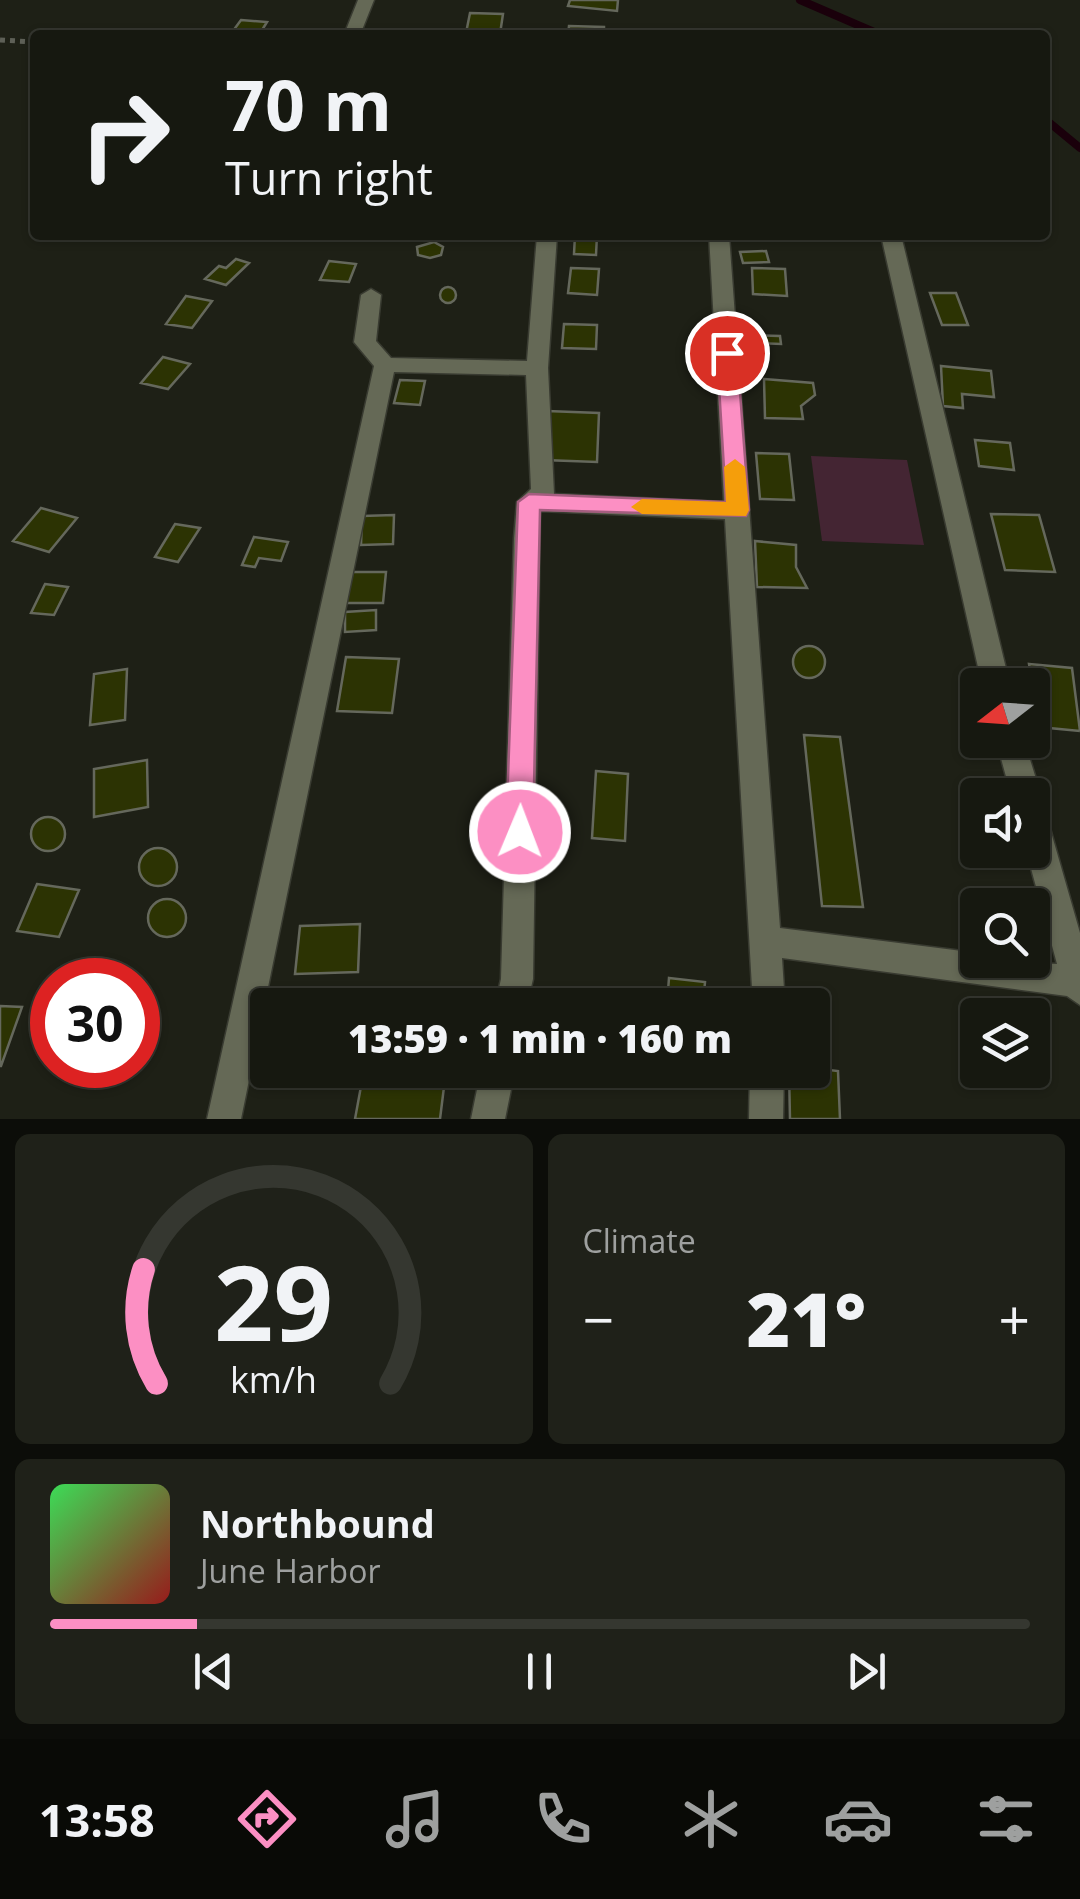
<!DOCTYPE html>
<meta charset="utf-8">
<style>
:root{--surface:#161810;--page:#1f2119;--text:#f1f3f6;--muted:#9ea09f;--line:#353730;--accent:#fc8fc3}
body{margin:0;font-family:"Open Sans",sans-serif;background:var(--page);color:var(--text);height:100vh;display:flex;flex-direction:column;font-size:38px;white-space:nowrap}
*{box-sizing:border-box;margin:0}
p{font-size:32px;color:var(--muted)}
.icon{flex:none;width:55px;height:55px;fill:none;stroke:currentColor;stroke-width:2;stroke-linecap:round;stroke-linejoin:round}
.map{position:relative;height:1119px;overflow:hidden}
.details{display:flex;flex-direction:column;gap:15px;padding:15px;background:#0c0d09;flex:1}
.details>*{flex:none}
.guide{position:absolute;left:30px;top:30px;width:1020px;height:210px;border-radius:10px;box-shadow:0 2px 8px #0004,0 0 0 2px var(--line);background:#161810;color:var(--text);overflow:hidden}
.needle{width:65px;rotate:253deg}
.fabs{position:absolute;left:960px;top:668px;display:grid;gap:20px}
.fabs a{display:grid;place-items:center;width:90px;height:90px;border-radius:10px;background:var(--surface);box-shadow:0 2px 8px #0004,0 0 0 2px var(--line);font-size:50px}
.speed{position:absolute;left:30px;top:958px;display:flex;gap:20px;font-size:50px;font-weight:700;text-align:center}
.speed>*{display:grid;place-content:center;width:130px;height:130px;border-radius:50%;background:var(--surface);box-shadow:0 2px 8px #0004,0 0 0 2px var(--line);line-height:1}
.speed .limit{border:15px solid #d22;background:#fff;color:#111}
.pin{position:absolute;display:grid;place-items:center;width:85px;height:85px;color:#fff;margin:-42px;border:5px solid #fff;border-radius:50%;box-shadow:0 2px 10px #0007}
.me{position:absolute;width:110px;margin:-55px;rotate:1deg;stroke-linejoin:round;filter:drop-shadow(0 0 8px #0008)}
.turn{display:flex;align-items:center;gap:35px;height:210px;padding:0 30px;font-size:45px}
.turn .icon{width:130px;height:130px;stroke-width:2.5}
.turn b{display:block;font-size:70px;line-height:85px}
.big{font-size:75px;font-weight:800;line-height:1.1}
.details .tile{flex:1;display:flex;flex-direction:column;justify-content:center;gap:15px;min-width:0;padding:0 35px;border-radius:15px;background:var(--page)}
.details .dial{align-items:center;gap:0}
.dial svg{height:260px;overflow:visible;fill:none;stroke:var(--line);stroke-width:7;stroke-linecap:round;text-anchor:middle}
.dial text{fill:var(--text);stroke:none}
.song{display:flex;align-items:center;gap:30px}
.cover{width:120px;height:120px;border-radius:15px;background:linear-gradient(135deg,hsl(130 70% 55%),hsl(0 70% 35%))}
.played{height:10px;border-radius:5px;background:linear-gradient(90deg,var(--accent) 15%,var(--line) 15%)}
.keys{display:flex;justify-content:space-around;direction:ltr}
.heat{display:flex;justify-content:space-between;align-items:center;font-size:55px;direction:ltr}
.details .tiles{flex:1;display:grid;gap:15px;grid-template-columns:1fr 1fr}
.tile:last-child{grid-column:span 2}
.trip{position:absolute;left:250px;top:988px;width:580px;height:100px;border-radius:10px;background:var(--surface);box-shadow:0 2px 8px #0004,0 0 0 2px var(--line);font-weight:800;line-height:100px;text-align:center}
.dock{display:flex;height:160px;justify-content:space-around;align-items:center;background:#090a06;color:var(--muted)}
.dock .icon{width:70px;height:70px}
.dock .current{color:var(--accent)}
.dock b{font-size:45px;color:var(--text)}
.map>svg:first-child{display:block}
</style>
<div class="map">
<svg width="1080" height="1119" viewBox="0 0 1080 1119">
<rect width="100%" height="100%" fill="#1e2016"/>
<path fill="#442533" d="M811,456L907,460L924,545L822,541Z"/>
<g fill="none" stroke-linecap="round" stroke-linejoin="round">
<path stroke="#1a000b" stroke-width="8" d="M800,0L881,35
M1045,119L1080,148"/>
</g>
<path fill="#2c3303" stroke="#65685c" stroke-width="2.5" d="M570,0H618L617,11L568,6Z
M470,13L503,14L500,34L466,33Z
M241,20L267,22L259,35H230Z
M569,26L604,27V35H568Z
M575,235H597L596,255L574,254Z
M434,242L443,247L441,255L430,258L418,255L417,247Z
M766,251L769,262L743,263L740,252Z
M236,259L249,263L226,285L205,279L219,266L226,268Z
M329,261L356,264L349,282L320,280Z
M571,268L599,269L597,295L568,293Z
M752,268L785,269L787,296L753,294Z
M440 295a8 8 0 1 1 16 0a8 8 0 1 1-16 0Z
M930,293H956L968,325H942Z
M186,296L212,301L192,328L166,324Z
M564,324L597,325L596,349L562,348Z
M750,335L780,336L781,344L751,343Z
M163,357L190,364L168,389L141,383Z
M941,366L991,371L994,397L962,394L963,408L943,406Z
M764,379L813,383L815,395L801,406L803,419L765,418Z
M400,380L425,381L420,405L394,403Z
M547,411L599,413L597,462L544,460Z
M975,440L1010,443L1014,470L979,466Z
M756,453L789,454L794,500L760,499Z
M41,508L77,518L49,552L13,541Z
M991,514L1039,515L1055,572L1005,570Z
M394,515L393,544L361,545L362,516Z
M175,524L200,528L178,562L155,557Z
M254,537L288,542L281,561L259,558L255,567L242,565Z
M755,541L796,545V567L807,588L757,587Z
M348,572H386L383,603H344Z
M45,584L68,587L54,615L31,613Z
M376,610V630L345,632V612Z
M793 662a16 16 0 1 1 32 0a16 16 0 1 1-32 0Z
M346,657L399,659L392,713L337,711Z
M1029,664L1072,668L1080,731L1039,727Z
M127,669L125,720L90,725L94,674Z
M804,735L840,737L863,907L822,906Z
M147,760L148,807L94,817V769Z
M596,771L628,774L625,841L592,838Z
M31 834a17 17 0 1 1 34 0a17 17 0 1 1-34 0Z
M139 867a19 19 0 1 1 38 0a19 19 0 1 1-38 0Z
M37,884L79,890L59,937L17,931Z
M148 918a19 19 0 1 1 38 0a19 19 0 1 1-38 0Z
M360,924L358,972L295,974L300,926Z
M669,978L705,982L703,1005L667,1004Z
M0,1006L22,1007L1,1066H0Z
M812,1068L838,1071L840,1119H790L789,1070Z
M364,1070L446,1071L440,1119H355Z
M522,1070H580L578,1088L520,1081Z"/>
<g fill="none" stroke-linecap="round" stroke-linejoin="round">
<defs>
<path id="minor" d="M358,0H374L360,35H344Z
M537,235H557L548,368L554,494L724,502L709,235H729L780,928L978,953V960L1057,964L1026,850H1032V805L1042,809L1047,818L1080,933V1005L1067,996L782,958L785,1005H753L725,519L540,511L533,979L527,1005H495L501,979L514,538L517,502L531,489L526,375L394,372L241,1119H207L374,366L354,342L361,295L371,289L381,295L376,341L391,358L527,361Z
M881,235H901L1010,685H982Z
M996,740H1024L1041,795L1036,804L1032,805V795H1011Z
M481,1070H515L505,1119H471Z
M750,1070H784L783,1119H749Z"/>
</defs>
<use href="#minor" stroke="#393b31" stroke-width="3"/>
<path stroke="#5e6057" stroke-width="5" stroke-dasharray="5 5" stroke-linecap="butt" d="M0,40L35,42"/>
<use href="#minor" fill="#656956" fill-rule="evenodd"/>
</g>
<path fill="#fc8fc3" stroke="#a45d7f" stroke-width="2.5" d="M727,347L737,353L749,510L746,516L540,510L533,832L529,841L520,844L510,841L506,832L518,502L529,494L726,502L717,353Z"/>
<path fill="#f59e0b" d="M735,459L745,467L749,510L746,516L642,514L631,507L642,499L726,502L724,467Z"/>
</svg>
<div class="fabs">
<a><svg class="needle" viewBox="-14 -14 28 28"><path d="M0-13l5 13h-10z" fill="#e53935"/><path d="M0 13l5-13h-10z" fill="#9ea09f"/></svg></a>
<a><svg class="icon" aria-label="sound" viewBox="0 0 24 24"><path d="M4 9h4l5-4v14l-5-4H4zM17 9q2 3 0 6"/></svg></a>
<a><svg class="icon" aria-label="search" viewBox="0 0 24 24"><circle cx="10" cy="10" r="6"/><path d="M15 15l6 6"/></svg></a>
<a><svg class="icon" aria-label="layers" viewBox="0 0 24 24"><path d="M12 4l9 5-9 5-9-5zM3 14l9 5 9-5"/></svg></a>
</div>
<div class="speed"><div class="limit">30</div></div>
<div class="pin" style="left:727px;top:353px;background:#d93025"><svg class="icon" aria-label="arrive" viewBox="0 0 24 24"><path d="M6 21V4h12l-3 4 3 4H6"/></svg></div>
<svg class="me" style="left:520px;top:832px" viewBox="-20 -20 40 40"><circle r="17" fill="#fc8fc3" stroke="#fff" stroke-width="3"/><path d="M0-11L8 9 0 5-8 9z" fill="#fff"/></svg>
<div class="trip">13:59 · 1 min · 160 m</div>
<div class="guide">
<div class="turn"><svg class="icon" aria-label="right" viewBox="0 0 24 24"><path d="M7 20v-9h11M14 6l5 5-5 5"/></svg><div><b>70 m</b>Turn right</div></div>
</div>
</div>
<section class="details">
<div class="tiles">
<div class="tile dial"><svg viewBox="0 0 100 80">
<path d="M14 69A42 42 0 1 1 86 69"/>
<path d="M14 69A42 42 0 0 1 10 34" stroke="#fc8fc3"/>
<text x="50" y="56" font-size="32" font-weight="700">29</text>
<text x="50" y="72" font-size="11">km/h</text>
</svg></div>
<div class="tile"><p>Climate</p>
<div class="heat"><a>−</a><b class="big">21°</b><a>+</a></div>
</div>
<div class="tile">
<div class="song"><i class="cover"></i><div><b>Northbound</b><p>June Harbor</p></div></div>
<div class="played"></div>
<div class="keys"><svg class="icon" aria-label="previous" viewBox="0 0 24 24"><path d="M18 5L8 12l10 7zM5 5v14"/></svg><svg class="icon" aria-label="pause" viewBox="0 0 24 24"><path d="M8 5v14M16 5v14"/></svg><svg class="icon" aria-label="next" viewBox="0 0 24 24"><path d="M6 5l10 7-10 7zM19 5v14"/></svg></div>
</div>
</div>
</section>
<nav class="dock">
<b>13:58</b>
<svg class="icon current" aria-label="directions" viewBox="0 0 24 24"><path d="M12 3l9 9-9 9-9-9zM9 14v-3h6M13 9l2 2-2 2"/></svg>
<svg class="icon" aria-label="music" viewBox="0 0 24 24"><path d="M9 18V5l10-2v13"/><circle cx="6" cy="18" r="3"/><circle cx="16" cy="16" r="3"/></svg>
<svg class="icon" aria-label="phone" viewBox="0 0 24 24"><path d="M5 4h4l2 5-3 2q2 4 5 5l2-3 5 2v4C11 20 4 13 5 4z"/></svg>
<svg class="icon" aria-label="climate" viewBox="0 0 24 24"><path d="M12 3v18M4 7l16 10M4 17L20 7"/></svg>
<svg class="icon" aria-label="car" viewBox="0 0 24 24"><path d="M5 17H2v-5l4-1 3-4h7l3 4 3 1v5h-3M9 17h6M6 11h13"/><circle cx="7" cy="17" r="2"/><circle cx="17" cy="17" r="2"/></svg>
<svg class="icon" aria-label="filters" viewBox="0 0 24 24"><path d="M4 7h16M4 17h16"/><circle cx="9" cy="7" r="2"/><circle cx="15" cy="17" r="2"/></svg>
</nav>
